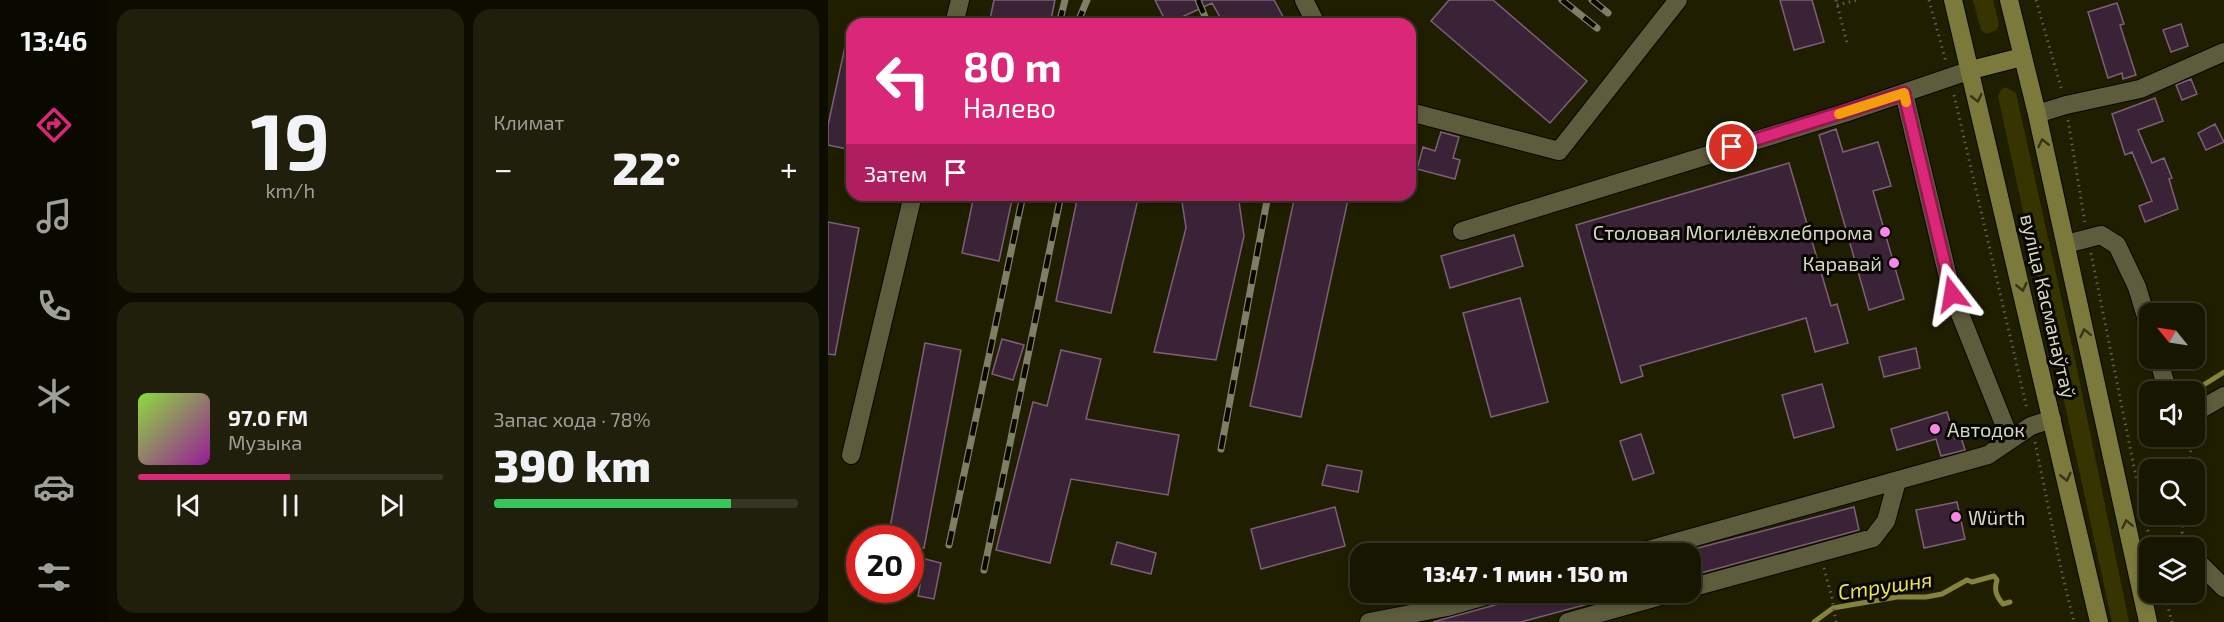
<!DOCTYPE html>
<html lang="ru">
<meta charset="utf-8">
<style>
:root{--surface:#171601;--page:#201f0b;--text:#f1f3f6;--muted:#9e9f99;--line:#363523;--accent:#db2777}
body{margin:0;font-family:"Exo 2",sans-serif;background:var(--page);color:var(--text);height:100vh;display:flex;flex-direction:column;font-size:22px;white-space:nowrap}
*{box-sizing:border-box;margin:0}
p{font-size:20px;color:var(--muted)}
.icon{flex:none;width:33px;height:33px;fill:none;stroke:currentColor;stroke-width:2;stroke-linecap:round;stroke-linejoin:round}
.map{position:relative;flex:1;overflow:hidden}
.details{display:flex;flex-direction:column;gap:9px;padding:9px;background:#0d0c01;width:720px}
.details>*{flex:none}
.banner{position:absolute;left:18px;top:18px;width:570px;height:183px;border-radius:18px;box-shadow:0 3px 9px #0003,0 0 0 2px var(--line);background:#db2777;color:#fff;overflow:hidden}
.needle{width:39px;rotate:300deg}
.buttons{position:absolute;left:1311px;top:303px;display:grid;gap:12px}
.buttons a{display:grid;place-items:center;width:66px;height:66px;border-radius:12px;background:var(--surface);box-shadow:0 3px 9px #0003,0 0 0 2px var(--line);font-size:30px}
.speed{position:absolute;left:18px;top:525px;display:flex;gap:12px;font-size:30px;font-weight:700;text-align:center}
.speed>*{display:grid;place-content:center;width:78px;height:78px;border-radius:50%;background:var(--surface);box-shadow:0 3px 9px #0003,0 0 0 2px var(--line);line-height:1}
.speed .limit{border:9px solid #d22;background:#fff;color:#111}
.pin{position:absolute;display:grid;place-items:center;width:51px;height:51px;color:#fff;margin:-26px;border:3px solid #fff;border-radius:50%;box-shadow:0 2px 6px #0007}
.me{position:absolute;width:66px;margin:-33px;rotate:346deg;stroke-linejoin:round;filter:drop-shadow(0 0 4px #0008)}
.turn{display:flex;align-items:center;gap:21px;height:126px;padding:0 18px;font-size:27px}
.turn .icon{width:78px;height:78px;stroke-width:2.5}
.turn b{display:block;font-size:42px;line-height:51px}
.then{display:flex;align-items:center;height:57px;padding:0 18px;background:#0003;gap:12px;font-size:22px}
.big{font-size:45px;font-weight:800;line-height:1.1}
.details .tile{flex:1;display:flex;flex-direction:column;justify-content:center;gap:9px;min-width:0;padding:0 21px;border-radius:18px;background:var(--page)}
.details .dial{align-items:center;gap:0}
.dial b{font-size:78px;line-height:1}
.song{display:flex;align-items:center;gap:18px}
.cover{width:72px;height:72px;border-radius:9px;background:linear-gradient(135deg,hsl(90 70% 55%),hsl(300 70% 35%))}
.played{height:6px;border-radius:3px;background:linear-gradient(90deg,var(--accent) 50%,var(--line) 50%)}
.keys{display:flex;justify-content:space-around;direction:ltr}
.heat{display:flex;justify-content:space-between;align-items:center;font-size:33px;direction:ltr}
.charge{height:9px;border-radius:4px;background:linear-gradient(90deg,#34c759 78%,var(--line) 0)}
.details .tiles{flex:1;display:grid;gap:9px;grid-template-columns:repeat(2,1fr)}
.trip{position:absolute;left:522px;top:543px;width:351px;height:60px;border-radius:18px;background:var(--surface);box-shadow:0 3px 9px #0003,0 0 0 2px var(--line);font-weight:800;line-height:60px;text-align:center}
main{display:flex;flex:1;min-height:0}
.dock{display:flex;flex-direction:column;width:108px;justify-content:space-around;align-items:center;background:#090900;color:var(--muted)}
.dock .icon{width:42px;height:42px}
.dock .current{color:var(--accent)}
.dock b{font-size:27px;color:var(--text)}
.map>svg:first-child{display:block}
</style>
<main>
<nav class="dock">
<b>13:46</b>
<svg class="icon current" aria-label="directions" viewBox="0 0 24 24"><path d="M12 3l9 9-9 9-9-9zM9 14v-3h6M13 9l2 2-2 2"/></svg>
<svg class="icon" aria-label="music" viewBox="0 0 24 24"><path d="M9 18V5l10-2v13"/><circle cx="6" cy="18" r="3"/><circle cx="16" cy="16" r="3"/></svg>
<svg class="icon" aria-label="phone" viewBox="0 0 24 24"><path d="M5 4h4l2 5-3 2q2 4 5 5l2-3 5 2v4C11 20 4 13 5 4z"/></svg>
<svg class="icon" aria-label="climate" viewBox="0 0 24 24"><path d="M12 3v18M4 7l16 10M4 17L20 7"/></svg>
<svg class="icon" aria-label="car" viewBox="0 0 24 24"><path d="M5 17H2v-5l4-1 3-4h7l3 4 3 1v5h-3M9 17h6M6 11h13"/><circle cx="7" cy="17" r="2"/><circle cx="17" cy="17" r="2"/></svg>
<svg class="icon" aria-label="filters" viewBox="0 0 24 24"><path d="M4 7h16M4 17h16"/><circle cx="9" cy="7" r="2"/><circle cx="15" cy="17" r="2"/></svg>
</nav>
<section class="details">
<div class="tiles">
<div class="tile dial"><b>19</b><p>km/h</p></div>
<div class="tile"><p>Климат</p>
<div class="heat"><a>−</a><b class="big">22°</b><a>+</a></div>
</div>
<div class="tile">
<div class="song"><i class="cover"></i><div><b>97.0 FM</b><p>Музыка</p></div></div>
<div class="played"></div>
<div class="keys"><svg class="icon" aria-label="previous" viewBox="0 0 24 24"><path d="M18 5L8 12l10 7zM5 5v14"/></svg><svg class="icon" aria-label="pause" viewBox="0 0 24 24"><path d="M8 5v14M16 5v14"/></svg><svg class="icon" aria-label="next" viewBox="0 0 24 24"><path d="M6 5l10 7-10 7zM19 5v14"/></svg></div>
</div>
<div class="tile"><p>Запас хода · 78%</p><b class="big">390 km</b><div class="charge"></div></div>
</div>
</section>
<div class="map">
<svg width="1396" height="622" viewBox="0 0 1396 622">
<rect width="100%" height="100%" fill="#1f1e01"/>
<path fill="#363400" d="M1145,0H1165L1171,24L1169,30L1158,34L1153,30Z
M1177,87L1188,93L1248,364L1301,622H1284L1170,96L1173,90Z"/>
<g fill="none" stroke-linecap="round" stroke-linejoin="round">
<path stroke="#86833f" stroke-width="5" d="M1366,391L1396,372
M986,622L1005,608L1069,597H1098L1114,594L1139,580L1144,582L1166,576L1169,580C1166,590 1168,596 1175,604L1182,602"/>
</g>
<path fill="#3b2337" stroke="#7b6076" stroke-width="1.5" d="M166,0H227L222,24H161Z
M327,0H446L459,24H396L384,3L339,24Z
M621,0H665L759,81L722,123L603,21Z
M952,0H984L996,42L966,50Z
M1289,3L1296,24L1292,25L1308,75L1295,79L1294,73L1280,78L1260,12Z
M1353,24L1360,46L1343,52L1335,30Z
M18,42L24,43V150L0,145V125Z
M1363,79L1369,94L1354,100L1348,85Z
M1327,98L1335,121L1310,130L1324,163L1336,158L1344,178L1341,179L1350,209L1317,222L1311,206L1324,201L1304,152L1297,155L1284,114Z
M1387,124L1396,142L1378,150L1370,133Z
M1008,129L1015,152L1050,142L1063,186L1045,191L1076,299L1041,310L991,135Z
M613,132L631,137L625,158L632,160L627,179L589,169L595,147L607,151Z
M961,163L1003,306L1009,304L1020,343L987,352L978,318L812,366L815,376L793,383L748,225Z
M146,195H185L171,261L134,253Z
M250,195H311L283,313L228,301Z
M353,195H410L416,236L388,360L326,352L358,228Z
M467,195H521L473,417L422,406Z
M0,222L31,228L7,355L0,354Z
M686,235L695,266L622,288L613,256Z
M692,298L720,402L663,417L635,313Z
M174,339L196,345L185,380L164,374Z
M97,343L133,350L96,548L82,545V538H60Z
M1088,348L1092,368L1056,377L1051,357Z
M233,350L273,359L258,419L351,435L340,495L243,479L222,563L168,550L205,402L219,406Z
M994,384L1006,427L966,438L954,395Z
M1119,412L1127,439L1133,437L1137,450L1113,456L1108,439L1069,450L1063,429Z
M813,434L826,473L805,480L792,441Z
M499,465L534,471L530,492L494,485Z
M1129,502L1137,539L1096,548L1088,510Z
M507,507L517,546L433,569L423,529Z
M1026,507L1031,530L862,576V550Z
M289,542L328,553L323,574L283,564Z
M97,559L113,563L106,599L90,596Z
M697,592H786V597L693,622H605L674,603L681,597Z"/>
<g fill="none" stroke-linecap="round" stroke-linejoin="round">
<defs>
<path id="minor" d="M476,0L488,24
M126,24L132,0
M1076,93L1124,294L1182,439
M582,112L731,151L850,0
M1209,114L1238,105L1312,89L1396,52
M634,231L1017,113L1143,70
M1238,244L1273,235L1289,245L1309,287L1322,330
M1330,358L1340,392
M1366,413L1396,396
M23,455L85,195
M806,554L1160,455L1203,426L1224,419
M1366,558L1396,588
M862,588L1045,538L1058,521L1069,481
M541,622L619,607L671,592
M740,622L847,592"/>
<path id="major" d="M1125,0L1271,622
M1181,0L1209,114L1320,622
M1143,70L1194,57"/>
</defs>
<use href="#minor" stroke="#090700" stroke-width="20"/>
<use href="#major" stroke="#090700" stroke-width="20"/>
<path stroke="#605f46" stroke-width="3" stroke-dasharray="1.5 4.5" stroke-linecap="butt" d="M1008,0L1019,43
M1101,0L1118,62
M1208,0L1234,91
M1009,5L1030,0
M1126,95L1199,409
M1240,120L1257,223
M1263,253L1309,482
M1207,442L1233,569L1246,622
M1361,470L1364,436
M1310,489L1324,548
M1356,514L1354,532L1359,543
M996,568L1004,598L1008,622
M1336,592L1344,622"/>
<use href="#minor" stroke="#5d5c3c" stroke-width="18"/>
<use href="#major" stroke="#7c793c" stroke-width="18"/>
<defs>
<path id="rail" d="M370,0L380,24
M734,0L769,28
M764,0L780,13
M231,24L237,0
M249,24L259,0
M393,449L440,195
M121,545L195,195
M156,570L233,195"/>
</defs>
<use href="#rail" stroke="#7f7f67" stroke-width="7"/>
<use href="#rail" stroke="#080701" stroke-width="4.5" stroke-dasharray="14" stroke-linecap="butt"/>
</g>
<defs><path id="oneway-chevron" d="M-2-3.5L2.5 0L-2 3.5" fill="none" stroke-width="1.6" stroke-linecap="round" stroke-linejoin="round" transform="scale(1.5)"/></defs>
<g stroke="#363519">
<use href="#oneway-chevron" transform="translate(1149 98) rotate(77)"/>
<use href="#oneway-chevron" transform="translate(1215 143) rotate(-103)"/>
<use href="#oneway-chevron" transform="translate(1194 287) rotate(77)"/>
<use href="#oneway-chevron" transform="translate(1257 333) rotate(-102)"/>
<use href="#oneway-chevron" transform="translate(1238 477) rotate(77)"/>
<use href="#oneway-chevron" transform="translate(1299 524) rotate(-102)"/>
</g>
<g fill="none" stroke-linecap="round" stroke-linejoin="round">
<defs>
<path id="route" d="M904,147L1076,93L1124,294"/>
</defs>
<use href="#route" stroke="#8e194d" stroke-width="15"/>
<use href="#route" stroke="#db2777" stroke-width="10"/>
<path stroke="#f59e0b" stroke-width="10" d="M1011,114L1076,93L1078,102"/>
</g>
<g fill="#f987e8" stroke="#080701" stroke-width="2">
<circle cx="1057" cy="232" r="6"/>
<circle cx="1066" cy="263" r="6"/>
<circle cx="1107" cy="429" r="6"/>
<circle cx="1128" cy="517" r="6"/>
</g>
<g text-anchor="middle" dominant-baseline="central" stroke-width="6" stroke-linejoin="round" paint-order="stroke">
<g font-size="20" fill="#d6d6c4" stroke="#080701" text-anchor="end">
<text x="1045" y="232">Столовая Могилёвхлебпрома</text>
<text x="1054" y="263">Каравай</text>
<text x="1119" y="429" text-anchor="start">Автодок</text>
<text x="1140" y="517" text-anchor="start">Würth</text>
</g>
<g font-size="20" fill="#d6d6c4" stroke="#080701">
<text transform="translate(1221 306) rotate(77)">вуліца Касманаўтаў</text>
</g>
<g font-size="21" font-style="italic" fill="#e8e25b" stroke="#080701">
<text transform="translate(1057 585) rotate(-8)">Струшня</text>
</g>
</g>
</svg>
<div class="buttons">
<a><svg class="needle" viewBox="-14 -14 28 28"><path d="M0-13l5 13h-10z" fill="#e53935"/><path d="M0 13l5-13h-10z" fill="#9e9f99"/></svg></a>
<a><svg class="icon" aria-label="sound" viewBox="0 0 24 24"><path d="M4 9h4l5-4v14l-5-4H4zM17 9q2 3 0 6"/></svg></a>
<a><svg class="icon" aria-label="search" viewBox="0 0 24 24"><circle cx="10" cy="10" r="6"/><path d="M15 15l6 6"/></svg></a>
<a><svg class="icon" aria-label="layers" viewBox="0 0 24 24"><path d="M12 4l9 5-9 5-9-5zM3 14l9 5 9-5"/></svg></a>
</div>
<div class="speed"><div class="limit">20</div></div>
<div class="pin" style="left:904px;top:147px;background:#d93025"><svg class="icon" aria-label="arrive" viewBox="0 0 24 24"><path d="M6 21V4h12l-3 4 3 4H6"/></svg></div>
<svg class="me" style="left:1124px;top:294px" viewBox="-20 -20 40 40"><path d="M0-17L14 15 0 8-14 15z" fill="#db2777" stroke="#fff" stroke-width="4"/></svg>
<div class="trip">13:47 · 1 мин · 150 m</div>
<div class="banner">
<div class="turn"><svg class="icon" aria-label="left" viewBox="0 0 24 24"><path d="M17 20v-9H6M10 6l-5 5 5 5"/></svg><div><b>80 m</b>Налево</div></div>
<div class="then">Затем<svg class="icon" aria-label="arrive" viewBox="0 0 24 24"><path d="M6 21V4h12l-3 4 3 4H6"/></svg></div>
</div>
</div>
</main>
